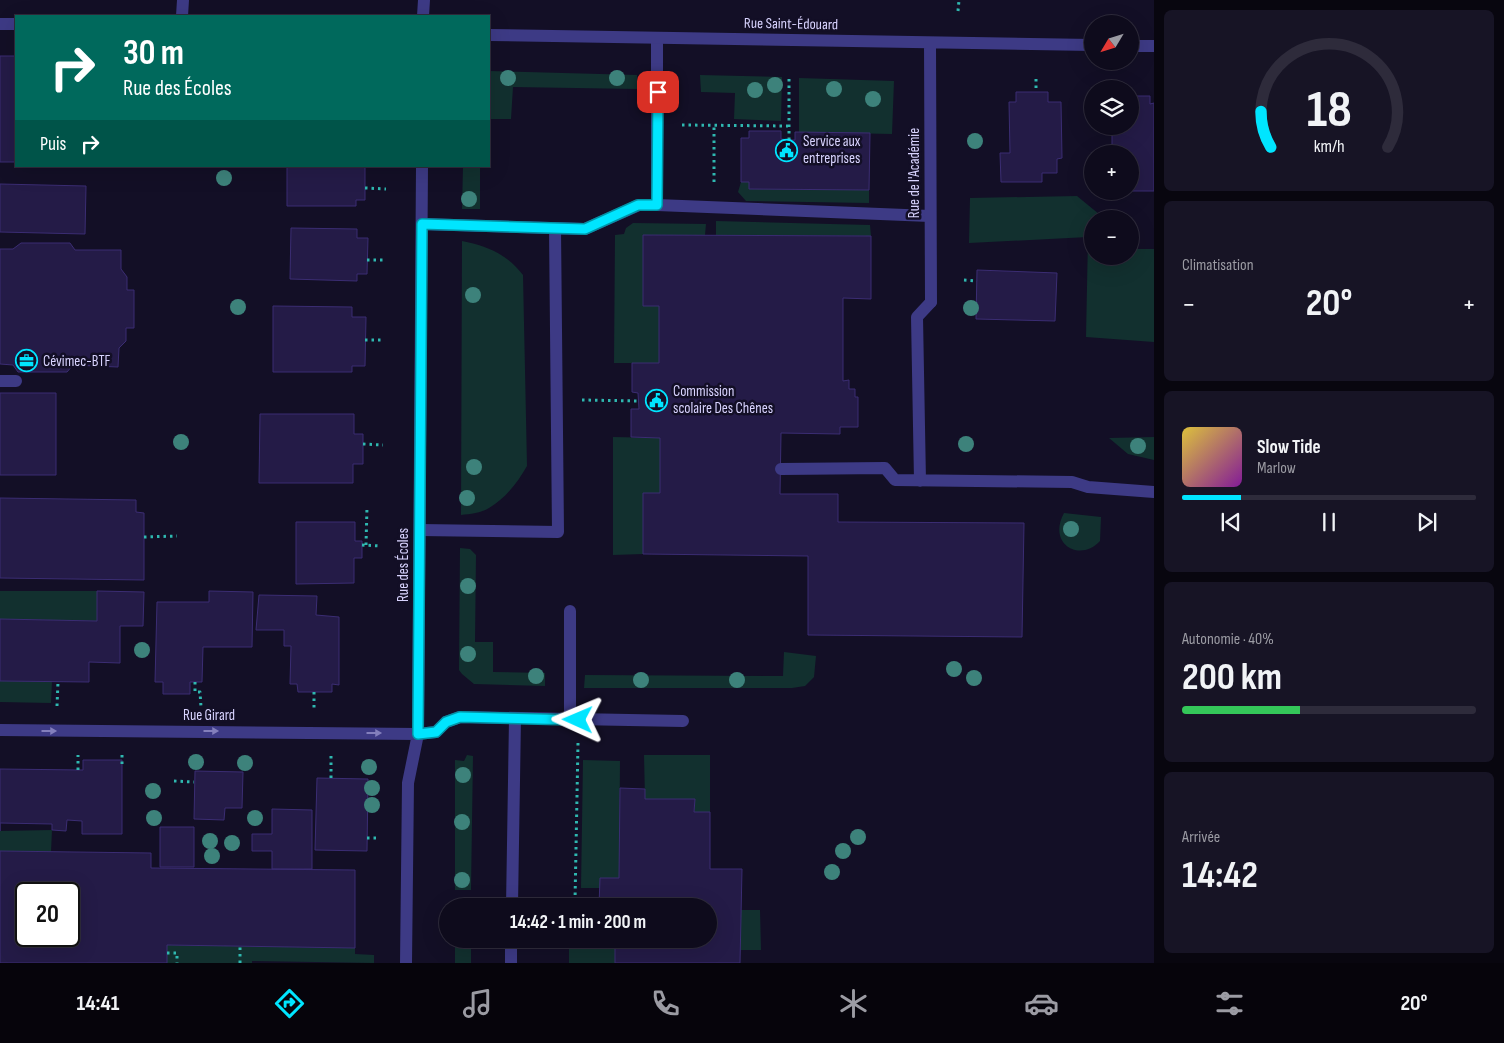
<!DOCTYPE html>
<html lang="fr">
<meta charset="utf-8">
<style>
:root{--surface:#0e0b1c;--page:#171425;--text:#f1f3f6;--muted:#9b9ba3;--line:#2e2b3b;--accent:#00e5ff}
body{margin:0;font-family:"Sofia Sans Condensed",sans-serif;background:var(--page);color:var(--text);height:100vh;display:flex;flex-direction:column;font-size:19px;white-space:nowrap}
*{box-sizing:border-box;margin:0}
p{font-size:16px;color:var(--muted)}
.icon{flex:none;width:28px;height:28px;fill:none;stroke:currentColor;stroke-width:2;stroke-linecap:round;stroke-linejoin:round}
.map{position:relative;flex:1;overflow:hidden}
.details{display:flex;flex-direction:column;gap:10px;padding:10px;background:#08060f;width:350px}
.details>*{flex:none}
.banner{position:absolute;left:15px;top:15px;width:475px;height:152px;border-radius:0px;box-shadow:0 5px 20px #0002,0 0 0 1px var(--line);background:#00695c;color:#fff;overflow:hidden}
.needle{width:32px;rotate:232deg}
.fabs{position:absolute;left:1084px;top:15px;display:grid;gap:10px}
.fabs a{display:grid;place-items:center;width:55px;height:55px;border-radius:50%;background:var(--surface);box-shadow:0 5px 20px #0002,0 0 0 1px var(--line);font-size:25px}
.speed{position:absolute;left:15px;top:882px;display:flex;gap:10px;font-size:25px;font-weight:700;text-align:center}
.speed>*{display:grid;place-content:center;width:65px;height:65px;border-radius:50%;background:var(--surface);box-shadow:0 5px 20px #0002,0 0 0 1px var(--line);line-height:1}
.speed .limit{border:2px solid #111;border-radius:8px;background:#fff;color:#111}
.pin{position:absolute;display:grid;place-items:center;width:42px;height:42px;color:#fff;margin:-21px;border-radius:10px;box-shadow:0 2px 8px #0006}
.me{position:absolute;width:55px;margin:-28px;rotate:271deg;stroke-linejoin:round;filter:drop-shadow(0 0 4px #0008)}
.turn{display:flex;align-items:center;gap:18px;height:105px;padding:0 25px;font-size:22px}
.turn .icon{width:65px;height:65px;stroke-width:2.5}
.turn b{display:block;font-size:35px;line-height:42px}
.then{display:flex;align-items:center;height:48px;padding:0 25px;background:#0003;gap:10px;font-size:19px}
.big{font-size:38px;font-weight:700;line-height:1.1}
.details .tile{flex:1;display:flex;flex-direction:column;justify-content:center;gap:8px;min-width:0;padding:0 18px;border-radius:8px;background:var(--page)}
.details .dial{align-items:center;gap:0}
.dial svg{height:130px;overflow:visible;fill:none;stroke:var(--line);stroke-width:7;stroke-linecap:round;text-anchor:middle}
.dial text{fill:var(--text);stroke:none}
.song{display:flex;align-items:center;gap:15px}
.cover{width:60px;height:60px;border-radius:8px;background:linear-gradient(135deg,hsl(50 70% 55%),hsl(290 70% 35%))}
.played{height:5px;border-radius:2px;background:linear-gradient(90deg,var(--accent) 20%,var(--line) 20%)}
.keys{display:flex;justify-content:space-around;direction:ltr}
.heat{display:flex;justify-content:space-between;align-items:center;font-size:28px;direction:ltr}
.charge{height:8px;border-radius:4px;background:linear-gradient(90deg,#34c759 40%,var(--line) 0)}
.trip{position:absolute;left:439px;top:898px;width:278px;height:50px;border-radius:25px;background:var(--surface);box-shadow:0 5px 20px #0002,0 0 0 1px var(--line);font-weight:700;line-height:50px;text-align:center}
.tab-bar{display:flex;height:80px;justify-content:space-around;align-items:center;background:#06040b;color:var(--muted)}
.tab-bar .icon{width:35px;height:35px}
.tab-bar .current{color:var(--accent)}
.tab-bar b{font-size:22px;color:var(--text)}
main{display:flex;flex:1;min-height:0}
.map>svg:first-child{display:block}
</style>
<main>
<div class="map">
<svg width="1154" height="963" viewBox="0 0 1154 963">
<rect width="100%" height="100%" fill="#130f26"/>
<path fill="#12302f" d="M489,71L637,75V89L513,87L511,119H489Z
M700,75L782,77L781,121L734,119L735,93L701,92Z
M799,78L894,81L892,134L799,132Z
M463,166H480V209H462Z
M741,182H749L750,189L869,190V203L746,201L738,192Z
M1077,196L1105,219H1092V256H1130V249H1154V342L1086,337L1088,237L969,243L970,198Z
M716,221L870,225L871,236L716,235Z
M633,223L706,224L705,235H643V305L659,306V363H614L615,235L624,234L626,228Z
M462,241C487,246 507,254 523,275L527,466C518,482 505,499 489,508C481,513 470,514 461,515Z
M613,437L660,438V493H643V554L613,555Z
M1154,437V460L1128,454L1109,438Z
M1064,513L1101,517L1100,541C1080,563 1047,544 1064,513Z
M460,548L470,549L476,555L475,642H493V672L545,673V686L474,684L462,674L459,670Z
M0,591H97V621L0,619Z
M784,652L816,656L814,677L805,686L792,688H584L585,675L783,676Z
M0,681H52L51,703L0,702Z
M467,755L473,756L471,890H455V760L464,761Z
M644,755H710V812H694L695,799H645Z
M583,760L620,761L619,878H600V888H581Z
M52,830L51,852L0,851V831Z
M741,910H760L761,950H740Z
M455,939H471V963H455Z
M569,939H615V963H569Z
M167,945L355,948V954L374,955V963L252,961V963H167Z"/>
<path fill="#241b47" stroke="#3b2d73" fill-rule="evenodd" d="M0,56H16V162H0Z
M1016,92H1048V102H1061L1062,158L1057,159V173H1042V182H1001L1000,153H1010L1009,102H1016Z
M1130,96H1150V104L1154,103V191H1112H1130V154H1112V126H1130Z
M749,131H781V139L789,140H795V132L870,133L869,190L749,189V182H741V138H749Z
M287,166H365V200H356V206H287Z
M0,184L86,186L85,234L0,232Z
M291,228L357,229V238H368L367,274H357V281L290,279Z
M643,235L871,236V299L843,298V381L849,380V389H855V397H858V427H840V434L781,433L780,494H838V522L1024,523L1022,637L808,635V556L643,554V493H660V438L631,437V409H639L638,393L632,392V363H659V306H643Z
M21,243H70L75,250H121V269L127,277V290H134V328H126V341L119,348L118,367L73,365L67,372H18L13,365L0,364V249H13Z
M977,270L1057,273L1055,321L976,319Z
M273,306L352,307V317H366L365,366H352V372H273Z
M0,393H56V475H0Z
M260,414H354V434H363V464H353V483H259Z
M0,498L136,500V512L144,513V580L0,578Z
M296,522H355V541H362V558H354V583L296,584Z
M97,591L144,592L143,626H120V663L89,662V682L0,681V619L97,621Z
M209,591L253,592L252,647H203L202,682H190V694H163V682H155L157,602H209Z
M259,595L317,596L316,615L339,617V685L332,684V692H298L297,684H290L291,646H284V630H256Z
M83,760H122V834H82V821L67,820L66,831L52,830V824L0,823V831V769L83,770Z
M195,771L243,772L242,808H225L224,820L194,819Z
M317,778L368,779L367,851L315,850Z
M620,788L645,789V799H695L694,812H710V869H742L740,963H615V939H708V906H599L600,878H619Z
M272,809L312,810V869H272V851H252V834H272Z
M160,827H194V867H160Z
M0,851L151,853V868L355,870V948L167,945V963H0ZM26,894H69V936H26Z"/>
<g fill="none" stroke-linecap="round" stroke-linejoin="round">
<path stroke="#2fb8b0" stroke-width="3" stroke-dasharray="2.5 4" stroke-linecap="butt" d="M958,11L959,0
M1036,79V92
M682,125L788,126
M789,140V75
M714,182V125
M365,188L386,189
M367,260H385
M964,280L977,281
M365,340H383
M582,400L639,401
M363,444L383,445
M144,537L177,536
M362,545L381,546
M366,545L367,507
M195,682V692H200L201,707
M314,692V709
M57,706L58,682
M578,743L575,901L599,902
M122,755V764
M331,756V778
M78,770V755
M174,781L194,782
M367,838H379
M536,899L575,901
M167,953H177V963
M240,963V946"/>
<path stroke="#3d3a85" stroke-width="12" d="M182,16L183,0
M657,205L930,216
M422,224L585,229L639,205H657V38
M0,381H16
M781,469L885,468L895,480L1072,482L1088,487L1154,492
M920,481L917,317L931,302
M420,530L558,532L555,228
M570,719V611
M418,734L436,732L446,722L460,717L683,721
M512,906L515,718
M511,963V939"/>
<path stroke="#3d3a85" stroke-width="12" d="M423,16L424,0
M0,24H16
M489,35L1092,45
M930,43L931,302
M1130,46H1154
M0,730L418,734
M406,963L408,783L418,734L422,166"/>
</g>
<g fill="#3d827b">
<circle cx="508" cy="78" r="8"/>
<circle cx="617" cy="78" r="8"/>
<circle cx="775" cy="85" r="8"/>
<circle cx="834" cy="89" r="8"/>
<circle cx="755" cy="90" r="8"/>
<circle cx="873" cy="99" r="8"/>
<circle cx="975" cy="141" r="8"/>
<circle cx="224" cy="178" r="8"/>
<circle cx="469" cy="199" r="8"/>
<circle cx="473" cy="295" r="8"/>
<circle cx="238" cy="307" r="8"/>
<circle cx="971" cy="308" r="8"/>
<circle cx="181" cy="442" r="8"/>
<circle cx="966" cy="444" r="8"/>
<circle cx="1138" cy="446" r="8"/>
<circle cx="474" cy="467" r="8"/>
<circle cx="467" cy="498" r="8"/>
<circle cx="1071" cy="529" r="8"/>
<circle cx="468" cy="586" r="8"/>
<circle cx="142" cy="650" r="8"/>
<circle cx="468" cy="654" r="8"/>
<circle cx="954" cy="669" r="8"/>
<circle cx="536" cy="676" r="8"/>
<circle cx="974" cy="678" r="8"/>
<circle cx="641" cy="680" r="8"/>
<circle cx="737" cy="680" r="8"/>
<circle cx="196" cy="762" r="8"/>
<circle cx="245" cy="763" r="8"/>
<circle cx="369" cy="767" r="8"/>
<circle cx="463" cy="775" r="8"/>
<circle cx="372" cy="788" r="8"/>
<circle cx="153" cy="791" r="8"/>
<circle cx="372" cy="805" r="8"/>
<circle cx="154" cy="818" r="8"/>
<circle cx="255" cy="818" r="8"/>
<circle cx="462" cy="822" r="8"/>
<circle cx="858" cy="837" r="8"/>
<circle cx="210" cy="841" r="8"/>
<circle cx="232" cy="843" r="8"/>
<circle cx="843" cy="851" r="8"/>
<circle cx="212" cy="856" r="8"/>
<circle cx="832" cy="872" r="8"/>
<circle cx="462" cy="880" r="8"/>
</g>
<defs><path id="oneway-solid" d="M-6-.8H1V-3.2L6.5 0L1 3.2V.8H-6Z" transform="scale(1.25)"/></defs>
<g fill="#837fbc">
<use href="#oneway-solid" transform="translate(49 731)"/>
<use href="#oneway-solid" transform="translate(211 731)"/>
<use href="#oneway-solid" transform="translate(374 733)"/>
</g>
<g fill="none" stroke-linecap="round" stroke-linejoin="round">
<defs>
<path id="route" d="M578,720L460,717L446,722L436,732L418,734L422,224L585,229L638,205H657L658,92"/>
</defs>
<use href="#route" stroke="#0095a6" stroke-width="12"/>
<use href="#route" stroke="#00e5ff" stroke-width="9"/>
</g>
<defs>
<symbol id="civic-ring" viewBox="-11 -11 22 22"><circle r="9.5" fill="#130f26" stroke="#00e5ff" stroke-width="1.5"/><path d="M-.6-6.5H3V-4.5H.6V-3L4-1V1h2V6H-6V1h2V-1L-.6-3ZM-1.2 2.5V6h2.4V2.5Z" fill="#00e5ff"/></symbol>
<symbol id="office-ring" viewBox="-11 -11 22 22"><circle r="9.5" fill="#130f26" stroke="#00e5ff" stroke-width="1.5"/><path d="M-6-3h4V-5.5h4V-3h4V5H-6ZM-1-4.5V-3h2v-1.5ZM-6 0V1H6V0Z" fill="#00e5ff"/></symbol>
</defs>
<g fill-rule="evenodd">
<use href="#civic-ring" x="774" y="138" width="25" height="25"/>
<use href="#office-ring" x="14" y="348" width="25" height="25"/>
<use href="#civic-ring" x="644" y="388" width="25" height="25"/>
</g>
<g text-anchor="middle" dominant-baseline="central" stroke-width="5" stroke-linejoin="round" paint-order="stroke">
<g font-size="15" fill="#d9d4ff" stroke="#130f26">
<text transform="translate(791 24) rotate(1)">Rue Saint-Édouard</text>
<text transform="translate(914 173) rotate(-90)">Rue de l'Académie</text>
<text transform="translate(403 565) rotate(-90)">Rue des Écoles</text>
<text x="209" y="715">Rue Girard</text>
</g>
<g font-size="15" fill="#d9d4ff" stroke="#130f26" text-anchor="start">
<text x="803" y="141">Service aux<tspan x="803" dy="17">entreprises</tspan></text>
<text x="43" y="361">Cévimec-BTF</text>
<text x="673" y="391">Commission<tspan x="673" dy="17">scolaire Des Chênes</tspan></text>
</g>
</g>
</svg>
<div class="fabs">
<a><svg class="needle" viewBox="-14 -14 28 28"><path d="M0-13l5 13h-10z" fill="#e53935"/><path d="M0 13l5-13h-10z" fill="#9b9ba3"/></svg></a>
<a><svg class="icon" aria-label="layers" viewBox="0 0 24 24"><path d="M12 4l9 5-9 5-9-5zM3 14l9 5 9-5"/></svg></a>
<a>+</a>
<a>−</a>
</div>
<div class="speed"><div class="limit">20</div></div>
<div class="pin" style="left:658px;top:92px;background:#d93025"><svg class="icon" aria-label="arrive" viewBox="0 0 24 24"><path d="M6 21V4h12l-3 4 3 4H6"/></svg></div>
<svg class="me" style="left:578px;top:720px" viewBox="-20 -20 40 40"><path d="M0-17L14 15 0 8-14 15z" fill="#00e5ff" stroke="#fff" stroke-width="4"/></svg>
<div class="trip">14:42 · 1 min · 200 m</div>
<div class="banner">
<div class="turn"><svg class="icon" aria-label="right" viewBox="0 0 24 24"><path d="M7 20v-9h11M14 6l5 5-5 5"/></svg><div><b>30 m</b>Rue des Écoles</div></div>
<div class="then">Puis<svg class="icon" aria-label="right" viewBox="0 0 24 24"><path d="M7 20v-9h11M14 6l5 5-5 5"/></svg></div>
</div>
</div>
<section class="details">
<div class="tile dial"><svg viewBox="0 0 100 80">
<path d="M14 69A42 42 0 1 1 86 69"/>
<path d="M14 69A42 42 0 0 1 8 47" stroke="#00e5ff"/>
<text x="50" y="56" font-size="32" font-weight="700">18</text>
<text x="50" y="72" font-size="11">km/h</text>
</svg></div>
<div class="tile"><p>Climatisation</p>
<div class="heat"><a>−</a><b class="big">20°</b><a>+</a></div>
</div>
<div class="tile">
<div class="song"><i class="cover"></i><div><b>Slow Tide</b><p>Marlow</p></div></div>
<div class="played"></div>
<div class="keys"><svg class="icon" aria-label="previous" viewBox="0 0 24 24"><path d="M18 5L8 12l10 7zM5 5v14"/></svg><svg class="icon" aria-label="pause" viewBox="0 0 24 24"><path d="M8 5v14M16 5v14"/></svg><svg class="icon" aria-label="next" viewBox="0 0 24 24"><path d="M6 5l10 7-10 7zM19 5v14"/></svg></div>
</div>
<div class="tile"><p>Autonomie · 40%</p><b class="big">200 km</b><div class="charge"></div></div>
<div class="tile"><p>Arrivée</p><b class="big">14:42</b></div>
</section>
</main>
<nav class="tab-bar">
<b>14:41</b>
<svg class="icon current" aria-label="directions" viewBox="0 0 24 24"><path d="M12 3l9 9-9 9-9-9zM9 14v-3h6M13 9l2 2-2 2"/></svg>
<svg class="icon" aria-label="music" viewBox="0 0 24 24"><path d="M9 18V5l10-2v13"/><circle cx="6" cy="18" r="3"/><circle cx="16" cy="16" r="3"/></svg>
<svg class="icon" aria-label="phone" viewBox="0 0 24 24"><path d="M5 4h4l2 5-3 2q2 4 5 5l2-3 5 2v4C11 20 4 13 5 4z"/></svg>
<svg class="icon" aria-label="climate" viewBox="0 0 24 24"><path d="M12 3v18M4 7l16 10M4 17L20 7"/></svg>
<svg class="icon" aria-label="car" viewBox="0 0 24 24"><path d="M5 17H2v-5l4-1 3-4h7l3 4 3 1v5h-3M9 17h6M6 11h13"/><circle cx="7" cy="17" r="2"/><circle cx="17" cy="17" r="2"/></svg>
<svg class="icon" aria-label="filters" viewBox="0 0 24 24"><path d="M4 7h16M4 17h16"/><circle cx="9" cy="7" r="2"/><circle cx="15" cy="17" r="2"/></svg>
<b>20°</b>
</nav>
